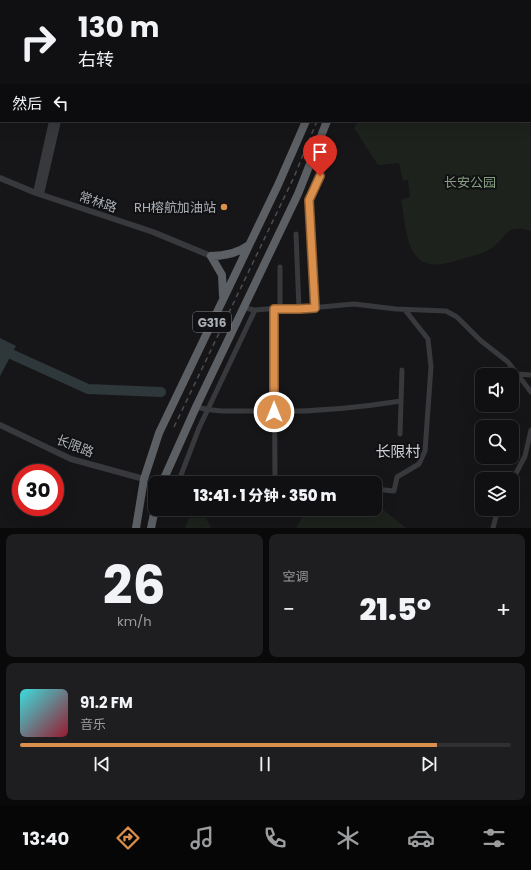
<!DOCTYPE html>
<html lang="zh">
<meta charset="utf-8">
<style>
:root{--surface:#101012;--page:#1e1e20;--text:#f1f3f6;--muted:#9c9d9f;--line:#303032;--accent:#da904c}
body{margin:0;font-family:Poppins,"Noto Sans SC",sans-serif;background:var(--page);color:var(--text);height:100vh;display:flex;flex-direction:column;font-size:15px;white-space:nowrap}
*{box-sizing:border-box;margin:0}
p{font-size:13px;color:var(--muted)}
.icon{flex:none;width:22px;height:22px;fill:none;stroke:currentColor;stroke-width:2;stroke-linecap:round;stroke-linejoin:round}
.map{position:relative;height:528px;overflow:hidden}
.sheet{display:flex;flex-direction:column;gap:6px;padding:6px;background:#09090a;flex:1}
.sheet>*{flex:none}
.top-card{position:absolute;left:0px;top:0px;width:531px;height:122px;box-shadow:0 4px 16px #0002,0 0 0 1px var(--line);background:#101012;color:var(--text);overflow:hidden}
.fabs{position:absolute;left:475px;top:368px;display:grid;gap:8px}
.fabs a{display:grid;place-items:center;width:44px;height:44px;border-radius:8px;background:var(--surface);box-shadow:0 4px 16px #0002,0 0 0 1px var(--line);font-size:20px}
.speed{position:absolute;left:12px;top:464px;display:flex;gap:8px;font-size:20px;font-weight:700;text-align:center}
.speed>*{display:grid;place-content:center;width:52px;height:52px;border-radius:50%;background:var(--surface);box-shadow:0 4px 16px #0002,0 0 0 1px var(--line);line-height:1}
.speed .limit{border:6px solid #d22;background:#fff;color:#111}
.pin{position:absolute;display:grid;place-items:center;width:34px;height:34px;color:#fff;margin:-41px -17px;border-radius:50% 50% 50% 0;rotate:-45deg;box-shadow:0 0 4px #0007}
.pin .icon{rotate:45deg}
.me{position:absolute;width:44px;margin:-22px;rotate:0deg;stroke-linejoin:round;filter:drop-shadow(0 0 3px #0008)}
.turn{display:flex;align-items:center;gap:14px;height:84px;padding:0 12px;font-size:18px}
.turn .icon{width:52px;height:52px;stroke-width:2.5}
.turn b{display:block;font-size:28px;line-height:34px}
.then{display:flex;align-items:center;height:38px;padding:0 12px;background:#0003;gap:8px;font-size:15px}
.big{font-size:30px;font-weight:800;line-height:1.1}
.sheet .widget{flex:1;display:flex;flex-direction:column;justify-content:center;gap:6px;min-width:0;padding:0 14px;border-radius:8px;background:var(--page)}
.sheet .dial{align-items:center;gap:0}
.dial b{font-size:52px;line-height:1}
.song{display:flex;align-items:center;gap:12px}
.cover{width:48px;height:48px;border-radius:6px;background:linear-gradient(135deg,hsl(180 70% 55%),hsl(350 70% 35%))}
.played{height:4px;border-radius:2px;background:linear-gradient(90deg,var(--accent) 85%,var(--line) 85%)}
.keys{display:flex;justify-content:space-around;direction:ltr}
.heat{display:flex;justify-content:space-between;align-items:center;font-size:22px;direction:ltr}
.sheet .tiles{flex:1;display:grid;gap:6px;grid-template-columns:1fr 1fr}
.widget:last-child{grid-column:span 2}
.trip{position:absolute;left:148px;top:476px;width:234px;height:40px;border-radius:8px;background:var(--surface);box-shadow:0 4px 16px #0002,0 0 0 1px var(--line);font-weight:800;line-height:40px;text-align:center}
.dock{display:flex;height:64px;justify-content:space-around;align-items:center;background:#060607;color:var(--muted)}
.dock .icon{width:28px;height:28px}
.dock .current{color:var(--accent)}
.dock b{font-size:18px;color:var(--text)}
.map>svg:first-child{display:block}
</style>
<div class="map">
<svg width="531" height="528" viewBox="0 0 531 528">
<rect width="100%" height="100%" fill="#161618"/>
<path fill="#1d221d" d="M530,14L531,231C504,222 508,239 490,249C481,255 468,257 458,260C406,278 408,238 401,200L410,197L408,180L403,181L399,163L378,165L354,128L358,121H530Z
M375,503L406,528H296L305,513V509H375Z
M189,518H206L211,528H185Z"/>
<path fill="#2e373a" d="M0,338L16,346L0,376Z"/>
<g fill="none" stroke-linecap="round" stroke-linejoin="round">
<path stroke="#2e373a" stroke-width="10" d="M0,349L88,389L161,392"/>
<path stroke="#38393c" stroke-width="5" d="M296,234L299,309
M244,308L255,310L280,308L299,309L354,304L396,309L446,311L457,317L480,340L508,362L531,392
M280,308V267
M315,308L309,200L325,165L317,149
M274,309L275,483
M518,374L531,375
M196,407C214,412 232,411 251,411C301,413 351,409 401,401
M400,434L402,370
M512,481L525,456L531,430
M178,483L199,428L255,310
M291,483L299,482L313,483
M375,489L394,491L397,477L419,464L425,451L431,367L428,339L405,310
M164,509H193
M493,528L498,509"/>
<path stroke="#38393c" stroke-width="6" d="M80,1L81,0
M87,1V0
M0,178L36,193L153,232L211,256
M36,193L52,121
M41,194L58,121
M0,425L71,459L144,479"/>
<path stroke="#5c6064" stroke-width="8" d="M314,0L315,1
M338,1V0
M354,1V0
M366,1L367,0
M211,256L222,275L223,296
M211,256C226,256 238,253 249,245
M162,483L196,407L298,194L327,121
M136,528L144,479L159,433L278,185L306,121
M151,528L155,509"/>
<path stroke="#4b4d51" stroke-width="1.5" stroke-dasharray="5 4" stroke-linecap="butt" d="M342,1V0
M174,427L294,177L317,121"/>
</g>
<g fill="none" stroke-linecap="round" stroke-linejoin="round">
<defs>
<path id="route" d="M274,412V309H299L315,308L309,200L320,176"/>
</defs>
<use href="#route" stroke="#8e5e31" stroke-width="10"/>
<use href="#route" stroke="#da904c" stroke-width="7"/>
</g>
<circle fill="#da904c" stroke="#111113" stroke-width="1.5" cx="224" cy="207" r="4"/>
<g text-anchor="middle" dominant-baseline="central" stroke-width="4" stroke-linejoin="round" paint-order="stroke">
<rect fill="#111113" stroke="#7c8085" stroke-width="1" x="193" y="312" width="38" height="20" rx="3"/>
<g font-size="12" font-weight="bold" fill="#aab0b6">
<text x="212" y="322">G316</text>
</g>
<g font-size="13" fill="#879e83" stroke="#111113">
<text x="470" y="182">长安公园</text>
</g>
<g font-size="13" fill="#aab0b6" stroke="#111113">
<text transform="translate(98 202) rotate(19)">常林路</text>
<text transform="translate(75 446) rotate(21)">长限路</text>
</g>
<g font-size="13" fill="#aab0b6" stroke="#111113" text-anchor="end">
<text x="216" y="207">RH榕航加油站</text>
</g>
<g font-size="15" fill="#caced3" stroke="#111113">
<text x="398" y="451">长限村</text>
</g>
</g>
</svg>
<div class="fabs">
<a><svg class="icon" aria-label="sound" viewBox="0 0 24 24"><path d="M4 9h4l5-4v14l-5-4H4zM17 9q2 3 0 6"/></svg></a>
<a><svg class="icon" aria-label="search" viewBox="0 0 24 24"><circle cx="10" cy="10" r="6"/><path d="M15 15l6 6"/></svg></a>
<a><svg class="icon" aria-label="layers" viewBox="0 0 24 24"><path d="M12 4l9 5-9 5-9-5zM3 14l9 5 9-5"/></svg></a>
</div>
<div class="speed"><div class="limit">30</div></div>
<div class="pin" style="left:320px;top:176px;background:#d93025"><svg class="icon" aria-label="arrive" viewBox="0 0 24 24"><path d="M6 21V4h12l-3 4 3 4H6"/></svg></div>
<svg class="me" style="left:274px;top:412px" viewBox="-20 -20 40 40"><circle r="17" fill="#da904c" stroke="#fff" stroke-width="3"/><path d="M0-11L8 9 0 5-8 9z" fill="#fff"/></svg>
<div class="trip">13:41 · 1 分钟 · 350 m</div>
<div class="top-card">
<div class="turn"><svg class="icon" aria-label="right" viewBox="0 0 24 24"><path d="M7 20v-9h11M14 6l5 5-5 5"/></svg><div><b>130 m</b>右转</div></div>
<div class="then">然后<svg class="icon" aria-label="left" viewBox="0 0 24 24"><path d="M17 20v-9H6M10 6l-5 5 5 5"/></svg></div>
</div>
</div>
<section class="sheet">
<div class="tiles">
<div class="widget dial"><b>26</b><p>km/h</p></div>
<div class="widget"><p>空调</p>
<div class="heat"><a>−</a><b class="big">21.5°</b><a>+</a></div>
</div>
<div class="widget">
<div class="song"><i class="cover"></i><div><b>91.2 FM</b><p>音乐</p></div></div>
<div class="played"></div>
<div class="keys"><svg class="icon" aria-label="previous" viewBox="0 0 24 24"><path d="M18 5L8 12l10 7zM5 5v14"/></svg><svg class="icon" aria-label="pause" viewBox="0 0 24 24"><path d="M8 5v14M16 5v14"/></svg><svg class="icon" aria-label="next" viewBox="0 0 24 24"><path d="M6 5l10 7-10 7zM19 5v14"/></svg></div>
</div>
</div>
</section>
<nav class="dock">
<b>13:40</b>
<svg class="icon current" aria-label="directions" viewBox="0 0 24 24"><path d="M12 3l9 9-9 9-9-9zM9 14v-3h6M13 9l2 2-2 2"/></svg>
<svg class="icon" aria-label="music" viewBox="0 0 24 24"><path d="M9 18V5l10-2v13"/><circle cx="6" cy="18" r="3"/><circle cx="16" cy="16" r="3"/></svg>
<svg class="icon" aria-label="phone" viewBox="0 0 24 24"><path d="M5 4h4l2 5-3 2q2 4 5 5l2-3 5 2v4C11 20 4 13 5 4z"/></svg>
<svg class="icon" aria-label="climate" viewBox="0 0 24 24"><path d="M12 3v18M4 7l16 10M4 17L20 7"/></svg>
<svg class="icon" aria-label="car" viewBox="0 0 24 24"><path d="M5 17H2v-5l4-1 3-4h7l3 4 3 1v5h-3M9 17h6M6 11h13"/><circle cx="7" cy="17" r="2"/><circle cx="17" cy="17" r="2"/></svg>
<svg class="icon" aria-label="filters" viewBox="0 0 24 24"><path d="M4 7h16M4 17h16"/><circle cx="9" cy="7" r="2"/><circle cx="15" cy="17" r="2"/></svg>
</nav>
